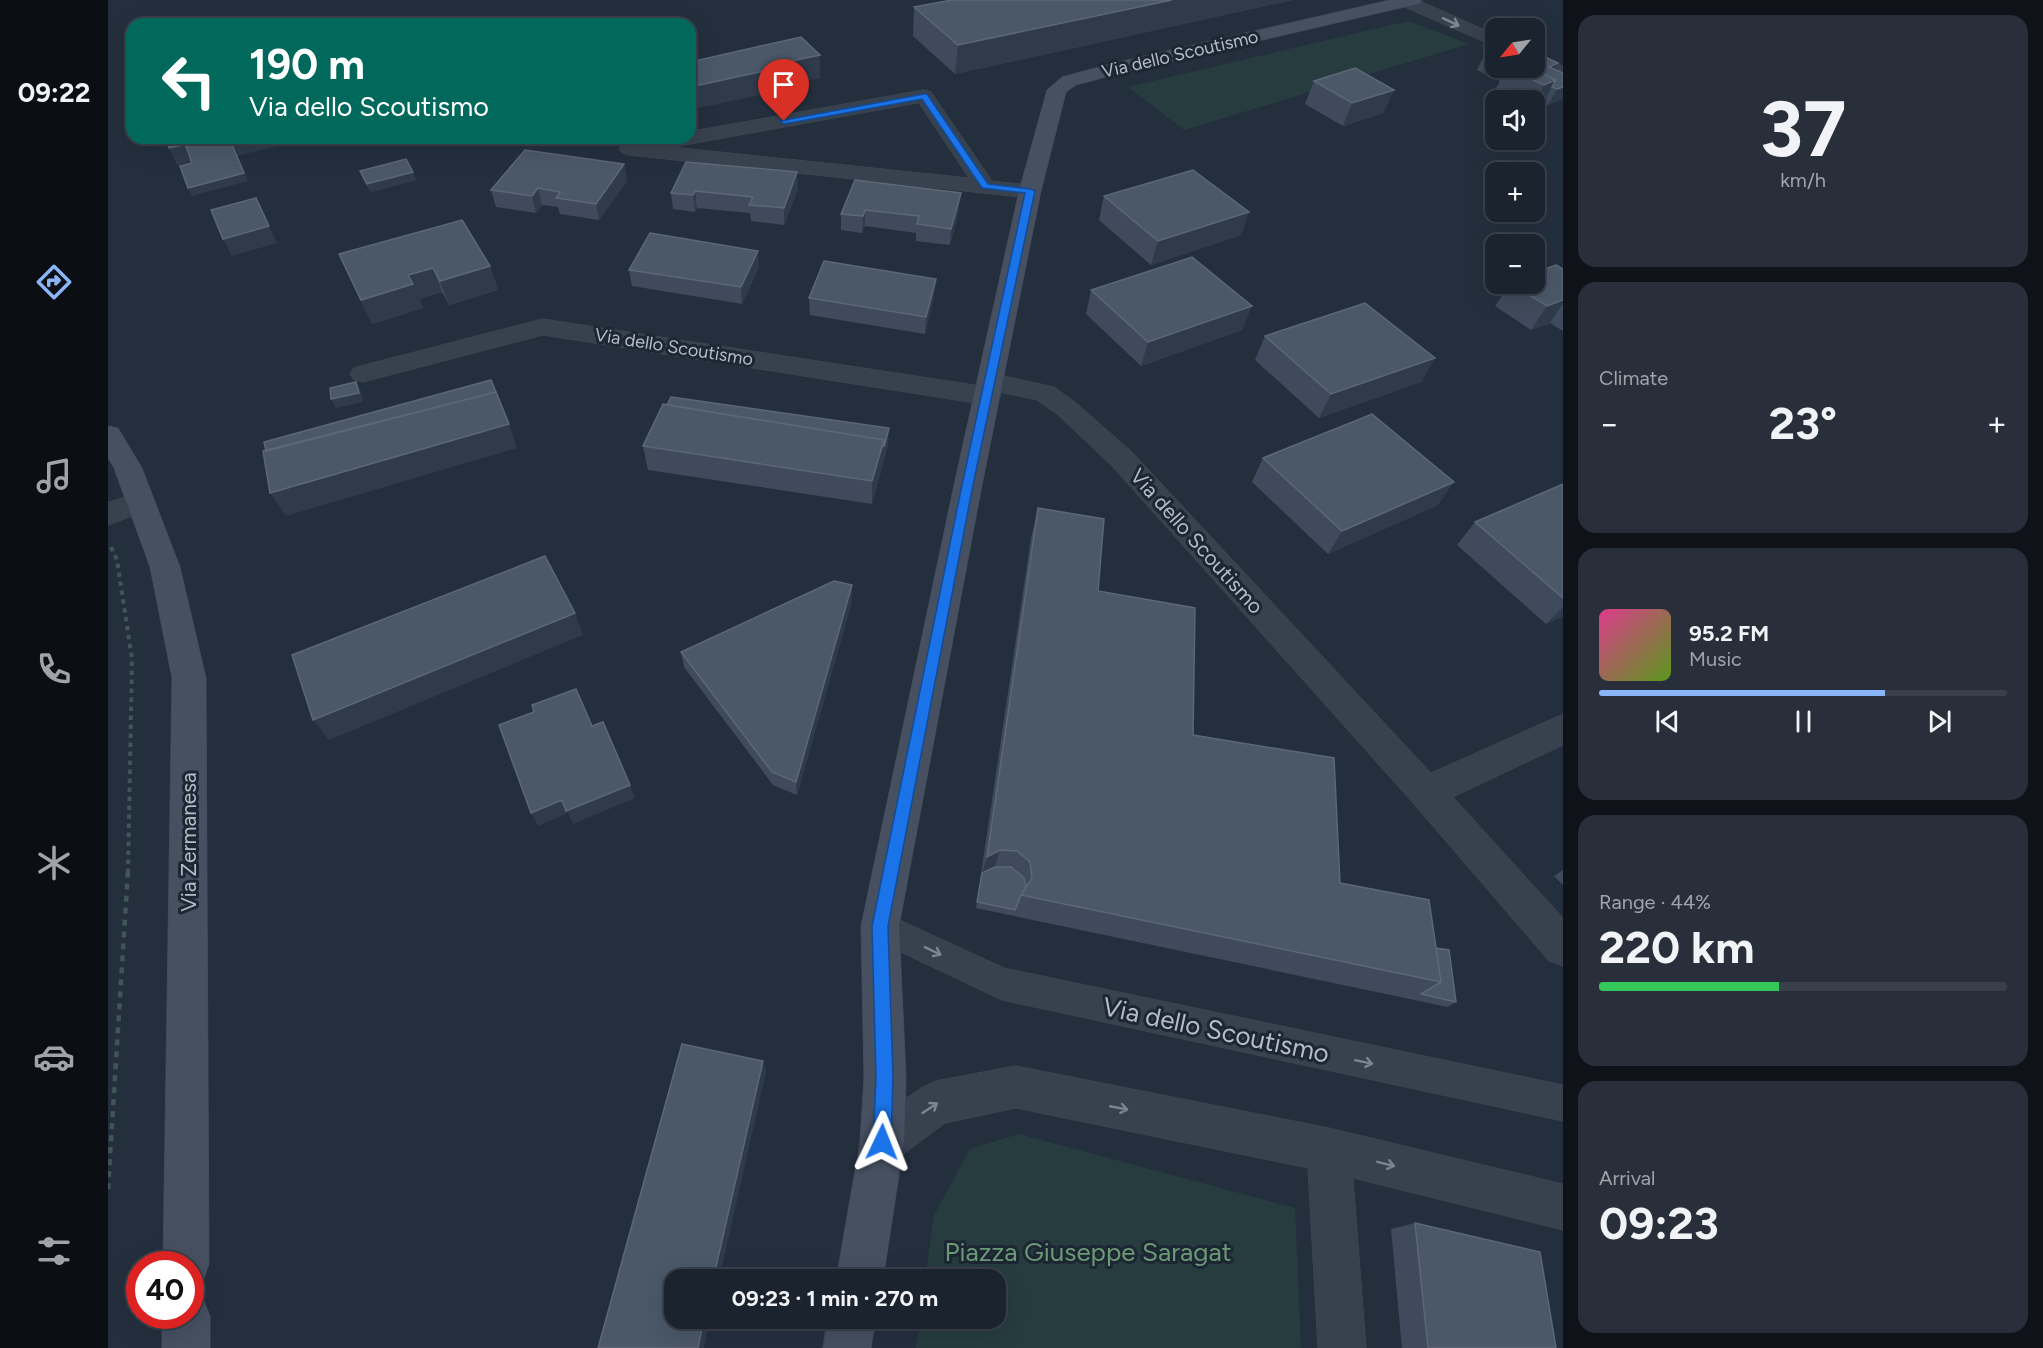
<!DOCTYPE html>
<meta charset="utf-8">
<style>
:root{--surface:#1b232e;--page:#282f3a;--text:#f1f3f6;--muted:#a0a4aa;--line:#39404a;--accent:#8ab4f8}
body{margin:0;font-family:Figtree,sans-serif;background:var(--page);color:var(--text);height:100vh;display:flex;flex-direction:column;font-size:22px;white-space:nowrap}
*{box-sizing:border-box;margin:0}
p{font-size:20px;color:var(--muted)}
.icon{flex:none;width:33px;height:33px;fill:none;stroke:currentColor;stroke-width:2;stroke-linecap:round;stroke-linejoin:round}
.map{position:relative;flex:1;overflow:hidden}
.details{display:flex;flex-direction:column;gap:15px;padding:15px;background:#0f1319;width:480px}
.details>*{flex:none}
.guide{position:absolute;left:18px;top:18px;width:570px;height:126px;border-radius:18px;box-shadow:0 6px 24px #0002,0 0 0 2px var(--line);background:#00695c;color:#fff;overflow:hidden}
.needle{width:39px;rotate:240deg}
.fabs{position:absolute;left:1377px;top:18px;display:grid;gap:12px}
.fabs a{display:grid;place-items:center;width:60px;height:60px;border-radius:12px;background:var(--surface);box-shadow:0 6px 24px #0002,0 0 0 2px var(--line);font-size:30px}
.speed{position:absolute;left:18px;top:1251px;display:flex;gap:12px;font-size:30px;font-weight:700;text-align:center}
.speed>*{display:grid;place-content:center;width:78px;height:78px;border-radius:50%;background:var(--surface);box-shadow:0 6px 24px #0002,0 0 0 2px var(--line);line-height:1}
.speed .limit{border:9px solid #d22;background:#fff;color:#111}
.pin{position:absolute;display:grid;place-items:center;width:51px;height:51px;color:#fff;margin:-62px -26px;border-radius:50% 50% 50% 0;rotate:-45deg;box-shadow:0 0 6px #0007}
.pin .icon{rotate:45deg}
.me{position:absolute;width:66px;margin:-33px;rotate:2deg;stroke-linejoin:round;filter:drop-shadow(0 0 4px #0008)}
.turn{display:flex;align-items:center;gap:21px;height:126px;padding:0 24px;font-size:27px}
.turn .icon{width:78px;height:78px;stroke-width:2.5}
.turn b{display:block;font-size:42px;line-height:51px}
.big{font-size:45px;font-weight:700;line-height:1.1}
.details .tile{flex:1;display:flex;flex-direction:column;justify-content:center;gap:9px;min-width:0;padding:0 21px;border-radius:18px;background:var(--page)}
.details .dial{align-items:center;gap:0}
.dial b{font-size:78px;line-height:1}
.song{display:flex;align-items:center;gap:18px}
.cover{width:72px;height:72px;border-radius:9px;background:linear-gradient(135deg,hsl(330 70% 55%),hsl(90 70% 35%))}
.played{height:6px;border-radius:3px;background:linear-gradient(90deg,var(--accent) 70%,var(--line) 70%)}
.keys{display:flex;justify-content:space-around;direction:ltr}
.heat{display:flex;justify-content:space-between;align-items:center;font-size:33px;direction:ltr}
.charge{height:9px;border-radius:4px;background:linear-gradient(90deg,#34c759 44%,var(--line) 0)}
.trip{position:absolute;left:556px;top:1269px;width:342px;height:60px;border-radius:18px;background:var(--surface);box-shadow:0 6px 24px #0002,0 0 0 2px var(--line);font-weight:700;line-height:60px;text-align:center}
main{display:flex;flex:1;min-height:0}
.tab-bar{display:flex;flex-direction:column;width:108px;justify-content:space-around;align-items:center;background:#0b0e12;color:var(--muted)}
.tab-bar .icon{width:42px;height:42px}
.tab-bar .current{color:var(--accent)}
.tab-bar b{font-size:27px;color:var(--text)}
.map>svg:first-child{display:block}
</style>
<main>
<nav class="tab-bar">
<b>09:22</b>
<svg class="icon current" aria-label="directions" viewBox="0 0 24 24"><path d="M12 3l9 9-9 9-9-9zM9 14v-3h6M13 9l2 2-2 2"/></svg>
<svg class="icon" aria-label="music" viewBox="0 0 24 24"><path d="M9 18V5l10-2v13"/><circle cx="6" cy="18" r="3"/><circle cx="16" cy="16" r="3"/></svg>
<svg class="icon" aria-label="phone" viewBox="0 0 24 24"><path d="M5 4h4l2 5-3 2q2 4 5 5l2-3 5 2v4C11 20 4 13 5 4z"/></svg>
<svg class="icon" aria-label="climate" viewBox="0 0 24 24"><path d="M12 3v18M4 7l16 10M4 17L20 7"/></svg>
<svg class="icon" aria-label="car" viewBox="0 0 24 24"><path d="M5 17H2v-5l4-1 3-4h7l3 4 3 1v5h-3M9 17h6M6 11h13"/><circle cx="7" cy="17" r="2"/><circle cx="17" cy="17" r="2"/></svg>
<svg class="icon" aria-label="filters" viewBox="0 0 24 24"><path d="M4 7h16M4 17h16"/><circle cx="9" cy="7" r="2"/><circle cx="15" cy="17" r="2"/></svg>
</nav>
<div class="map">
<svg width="1455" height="1348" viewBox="0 0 1455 1348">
<rect width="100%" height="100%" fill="#242f3e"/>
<path fill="#263c3f" d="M1300,21L1361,44L1076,130L1020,87Z
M911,1134L1187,1208L1193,1348H808L812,1319L888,1318V1280L817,1279L826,1215L862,1149Z"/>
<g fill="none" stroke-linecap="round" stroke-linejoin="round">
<defs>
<path id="lane" d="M772,911L896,968L1455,1085V1121L894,1000L761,937L756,926L761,915Z"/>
<path id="street" d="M1287,0H1310L1388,35V47L1290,4Z
M1426,55L1455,66V79L1426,67Z
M816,90L823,92L884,181L930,186L933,191L930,196L922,198L521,155L514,153L511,149L514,145C537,139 558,138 582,138V132ZM811,103L861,178L564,147L582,144Z
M435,319L873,386L870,382L874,376L883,373L946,387L967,402L1024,452L1323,773L1455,714V745L1345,797L1455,918V966L1441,961L1305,803L1004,466L949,414L929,400L891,392L893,396L889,402L880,405L435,335L255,382L246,380L242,374L246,368Z
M33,492L43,495L47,502L43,509L0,525V503Z
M908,1066L1221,1128L1455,1184V1230L1245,1178L1258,1348H1210L1200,1168L908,1108L837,1123L790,1158L774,1164L758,1158L752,1142L758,1126L813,1088L828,1081Z"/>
<path id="secondary" d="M1282,0H1314L1311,4L1305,5L1013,73L968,85L958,92L933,191L874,485L791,926L798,1077L796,1142L775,1280H728L752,1142L756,1077L753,926L846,485L911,191L939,90L954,77L1002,64Z
M0,426L10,428L34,468L72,567L98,678L101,1264L95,1281L82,1286V1264H55L64,678L42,567L6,468L0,458Z
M82,1294L95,1299L102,1316V1348H54V1316H82Z
M720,1318H768L763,1348H715Z"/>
</defs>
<use href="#lane" stroke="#414a57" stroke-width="1"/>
<use href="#street" stroke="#414a57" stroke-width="1"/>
<use href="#secondary" stroke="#414a57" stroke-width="1"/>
<path stroke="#3f5557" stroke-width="4" stroke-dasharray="4.5 4.5" stroke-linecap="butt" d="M3,547L9,560L24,659L20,872"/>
<path stroke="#3f5557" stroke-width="4.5" stroke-dasharray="6 6" stroke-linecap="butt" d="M0,1189L20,870"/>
<use href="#lane" fill="#38414e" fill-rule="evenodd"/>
<use href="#street" fill="#38414e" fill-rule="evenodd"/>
<use href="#secondary" fill="#465061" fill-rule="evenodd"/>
</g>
<path fill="#3f4b5c" d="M844,0H1185L847,74L805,36L806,7Z
M1388,51V68H1426L1450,63L1447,69L1455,73V99L1440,105L1435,103L1426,106V100H1409L1387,90L1392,81L1369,70L1377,54Z
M1206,81L1286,90L1275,113L1235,126L1197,104Z
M578,162L690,189L676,225L643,221L642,213L589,208L587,212L565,209L563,193Z
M516,164L519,181L491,220L452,214L450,207L434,205L428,213L388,207L383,190Z
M252,171L308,180L263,192L255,179Z
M747,180L851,210L842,245L808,241V233L757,226L754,233L733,230V214Z
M996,196L1141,212L1133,235L1043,265L991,220Z
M231,254L382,266L390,290L341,305L334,292L311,299L315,308L264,324Z
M651,267L634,304L524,286L521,270Z
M1455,269V331L1442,323L1423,330L1387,306L1402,284H1426Z
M983,290L1134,330L1033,366L978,314Z
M826,296L817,334L702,315L701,298Z
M1157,336L1327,358L1313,382L1211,418L1147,360Z
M780,445L764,504L540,470L535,446Z
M1155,458L1330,505L1220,554L1144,482Z
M1455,484V616L1438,624L1349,545L1367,522Z
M930,508L990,591L1085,735L1232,883L1328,948L1348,1002L1340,1007L868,908L923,538Z
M744,601L689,795L665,785L576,667L573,652Z
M1455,870V885L1446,876Z
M1307,1223L1448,1348H1294L1283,1229Z"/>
<path fill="#2f3b4b" d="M1064,0H1185L847,74L850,45Z
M712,55V78L675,85V90L582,110V87L674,63Z
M1450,63L1442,79L1441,67Z
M1448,80L1435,103L1426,106V102L1436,85Z
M1455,87V99L1440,105L1449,89Z
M1286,90L1275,113L1235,126L1244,103Z
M73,138H185L186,140L169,144L170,146L129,156L140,181L84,196L80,188L84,161L69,165L61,148Z
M516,164L519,181L491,220L488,204Z
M305,172L308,180L263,192L259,184Z
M689,172L690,189L676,225V208Z
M430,188L434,205L428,213L424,196Z
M587,191L589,208L587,212L585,195Z
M853,193L851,210L842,245L843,229Z
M148,198L169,243L124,256L115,239Z
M757,210V226L754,233L755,216Z
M1141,212L1133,235L1043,265L1050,241Z
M650,251L651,267L634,304L633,287Z
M382,266L390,290L341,305L332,281Z
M325,268L334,292L311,299L315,308L264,324L253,300L300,275Z
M828,279L826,296L817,334L818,317Z
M1455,300V303L1442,323L1423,330L1439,306Z
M1144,306L1134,330L1033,366L1040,342Z
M1327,358L1313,382L1211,418L1223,394Z
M248,382L253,391L255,402L228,408L223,399Z
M401,424L409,448L178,516L162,493Z
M781,428L780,445L764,504V481L776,440Z
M1346,482L1330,505L1220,554L1234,531Z
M744,585V601L689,795L688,782Z
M1455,607V616L1438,624Z
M467,613L475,635L221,740L205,720Z
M522,785L527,798L465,824L460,813L430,826L423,813L454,800Z
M892,850L885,873H874L879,857Z
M655,1061L658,1072L611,1280H605Z
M596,1318H603L596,1348H590Z"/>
<path fill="#4b5868" stroke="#5c6777" stroke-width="1.5" d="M844,0H1064L850,45L806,7Z
M693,37L712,55L674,63V67L582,87V62Z
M1388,51V60L1377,54Z
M1426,52L1450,63L1441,67L1455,73V87L1449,89L1444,87L1448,80L1422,68H1426Z
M1247,68L1286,90L1244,103L1206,81Z
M1400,68H1422L1448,80L1436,85Z
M57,138H73L75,145L61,148Z
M109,138H120L121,140H122L136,173L80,188L72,166L84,163L78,146Z
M144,138H165L146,143Z
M417,150L516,164L488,204L448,198L452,192L430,188L424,196L383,190Z
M298,159L305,172L259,184L252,171Z
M578,162L689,172L676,208L641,205L645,197L587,191L585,195L563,193Z
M1085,170L1141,212L1050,241L996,196Z
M747,180L853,193L843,229L809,224L811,216L757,210L755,216L733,214Z
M148,198L161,226L115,239L103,210Z
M354,220L382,266L332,281L325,268L300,275L305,284L253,300L231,254Z
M542,233L650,251L633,287L521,270Z
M1084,257L1144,306L1040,342L983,290Z
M716,261L828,279L818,317L701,298Z
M1448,265L1455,269V300L1439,306L1404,284H1426V273Z
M1257,303L1327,358L1223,394L1157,336Z
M383,380L388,392L158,451L156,442Z
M248,382L251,393L223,399L222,388Z
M388,392L401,424L162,493L155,451Z
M563,397L781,428L776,447V440L559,405Z
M555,404L776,440L764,481L535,446Z
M1264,414L1346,482L1234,531L1155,458Z
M1455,484V598L1367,522Z
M930,508L996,519L990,591L1087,608L1085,735L1226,758L1232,883L1321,900L1333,982L913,895L924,878L922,862L909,851L892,850L879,857Z
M437,556L467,613L205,720L184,655Z
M726,581L744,585L688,782L664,772L573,652Z
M468,689L484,726L495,722L522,785L458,811L454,800L423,813L391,725L426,712L424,705Z
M887,867H903L916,878L918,887L913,895L907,910L869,902L874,873Z
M1328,948L1341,950L1348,1002L1313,994L1333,982Z
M574,1044L655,1061L605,1280H567V1318H596L590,1348H490Z
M1307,1223L1432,1252L1448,1348H1320Z"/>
<defs><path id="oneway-shaft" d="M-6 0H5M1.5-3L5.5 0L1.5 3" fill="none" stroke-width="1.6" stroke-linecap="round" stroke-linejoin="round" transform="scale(1.5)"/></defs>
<g stroke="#7c8592">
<use href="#oneway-shaft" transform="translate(1343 22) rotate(25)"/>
<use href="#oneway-shaft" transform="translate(825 951) rotate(26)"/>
<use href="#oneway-shaft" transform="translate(1256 1062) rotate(12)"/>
<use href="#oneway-shaft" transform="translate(822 1108) rotate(-33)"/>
<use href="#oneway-shaft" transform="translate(1011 1108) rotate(11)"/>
<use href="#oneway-shaft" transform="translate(1278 1164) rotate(14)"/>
</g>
<path fill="#1a73e8" stroke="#114b97" stroke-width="1.5" d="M816,94H819L880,184L922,189L927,191L865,485L780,926L785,1077L783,1142L781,1149L774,1151L768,1149L765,1142L768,1077L764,926L854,485L917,193L874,188L814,99L676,124L672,121Z"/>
<g text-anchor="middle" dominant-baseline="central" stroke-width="6" stroke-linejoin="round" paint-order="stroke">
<g font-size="18" fill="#b4bcc9" stroke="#1d2633">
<text transform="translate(1072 54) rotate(-13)">Via dello Scoutismo</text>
<text transform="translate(566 347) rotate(9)">Via dello Scoutismo</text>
</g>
<g font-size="21" fill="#b4bcc9" stroke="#1d2633">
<text transform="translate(1089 541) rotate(48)">Via dello Scoutismo</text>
<text transform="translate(80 842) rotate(-90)">Via Zermanesa</text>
</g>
<g font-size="26" fill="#b4bcc9" stroke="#1d2633">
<text transform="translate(1108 1030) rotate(12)">Via dello Scoutismo</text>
</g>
<g font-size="26" fill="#6b9a76" stroke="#1d2633">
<text x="980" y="1252">Piazza Giuseppe Saragat</text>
</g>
</g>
</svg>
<div class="fabs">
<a><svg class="needle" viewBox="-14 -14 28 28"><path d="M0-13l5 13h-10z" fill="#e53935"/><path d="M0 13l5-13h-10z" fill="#a0a4aa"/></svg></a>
<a><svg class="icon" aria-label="sound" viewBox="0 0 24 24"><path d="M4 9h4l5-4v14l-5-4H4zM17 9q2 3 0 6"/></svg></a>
<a>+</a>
<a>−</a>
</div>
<div class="speed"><div class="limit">40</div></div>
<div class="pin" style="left:676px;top:121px;background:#d93025"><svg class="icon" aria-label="arrive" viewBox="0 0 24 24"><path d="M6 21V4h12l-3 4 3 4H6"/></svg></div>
<svg class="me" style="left:774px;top:1142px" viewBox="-20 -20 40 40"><path d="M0-17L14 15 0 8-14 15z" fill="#1a73e8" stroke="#fff" stroke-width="4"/></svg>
<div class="trip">09:23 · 1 min · 270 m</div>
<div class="guide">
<div class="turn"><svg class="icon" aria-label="left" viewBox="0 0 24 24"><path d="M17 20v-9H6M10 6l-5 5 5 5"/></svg><div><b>190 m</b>Via dello Scoutismo</div></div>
</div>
</div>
<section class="details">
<div class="tile dial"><b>37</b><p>km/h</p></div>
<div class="tile"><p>Climate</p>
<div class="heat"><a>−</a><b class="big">23°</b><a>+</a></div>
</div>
<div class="tile">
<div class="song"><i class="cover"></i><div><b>95.2 FM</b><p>Music</p></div></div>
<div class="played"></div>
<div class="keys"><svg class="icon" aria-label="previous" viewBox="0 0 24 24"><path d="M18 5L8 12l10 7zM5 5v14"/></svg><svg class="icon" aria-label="pause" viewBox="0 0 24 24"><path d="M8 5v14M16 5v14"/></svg><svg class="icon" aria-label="next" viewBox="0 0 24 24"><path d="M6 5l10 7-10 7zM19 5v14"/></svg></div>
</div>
<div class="tile"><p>Range · 44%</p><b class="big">220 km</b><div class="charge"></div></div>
<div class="tile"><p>Arrival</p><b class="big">09:23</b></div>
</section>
</main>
